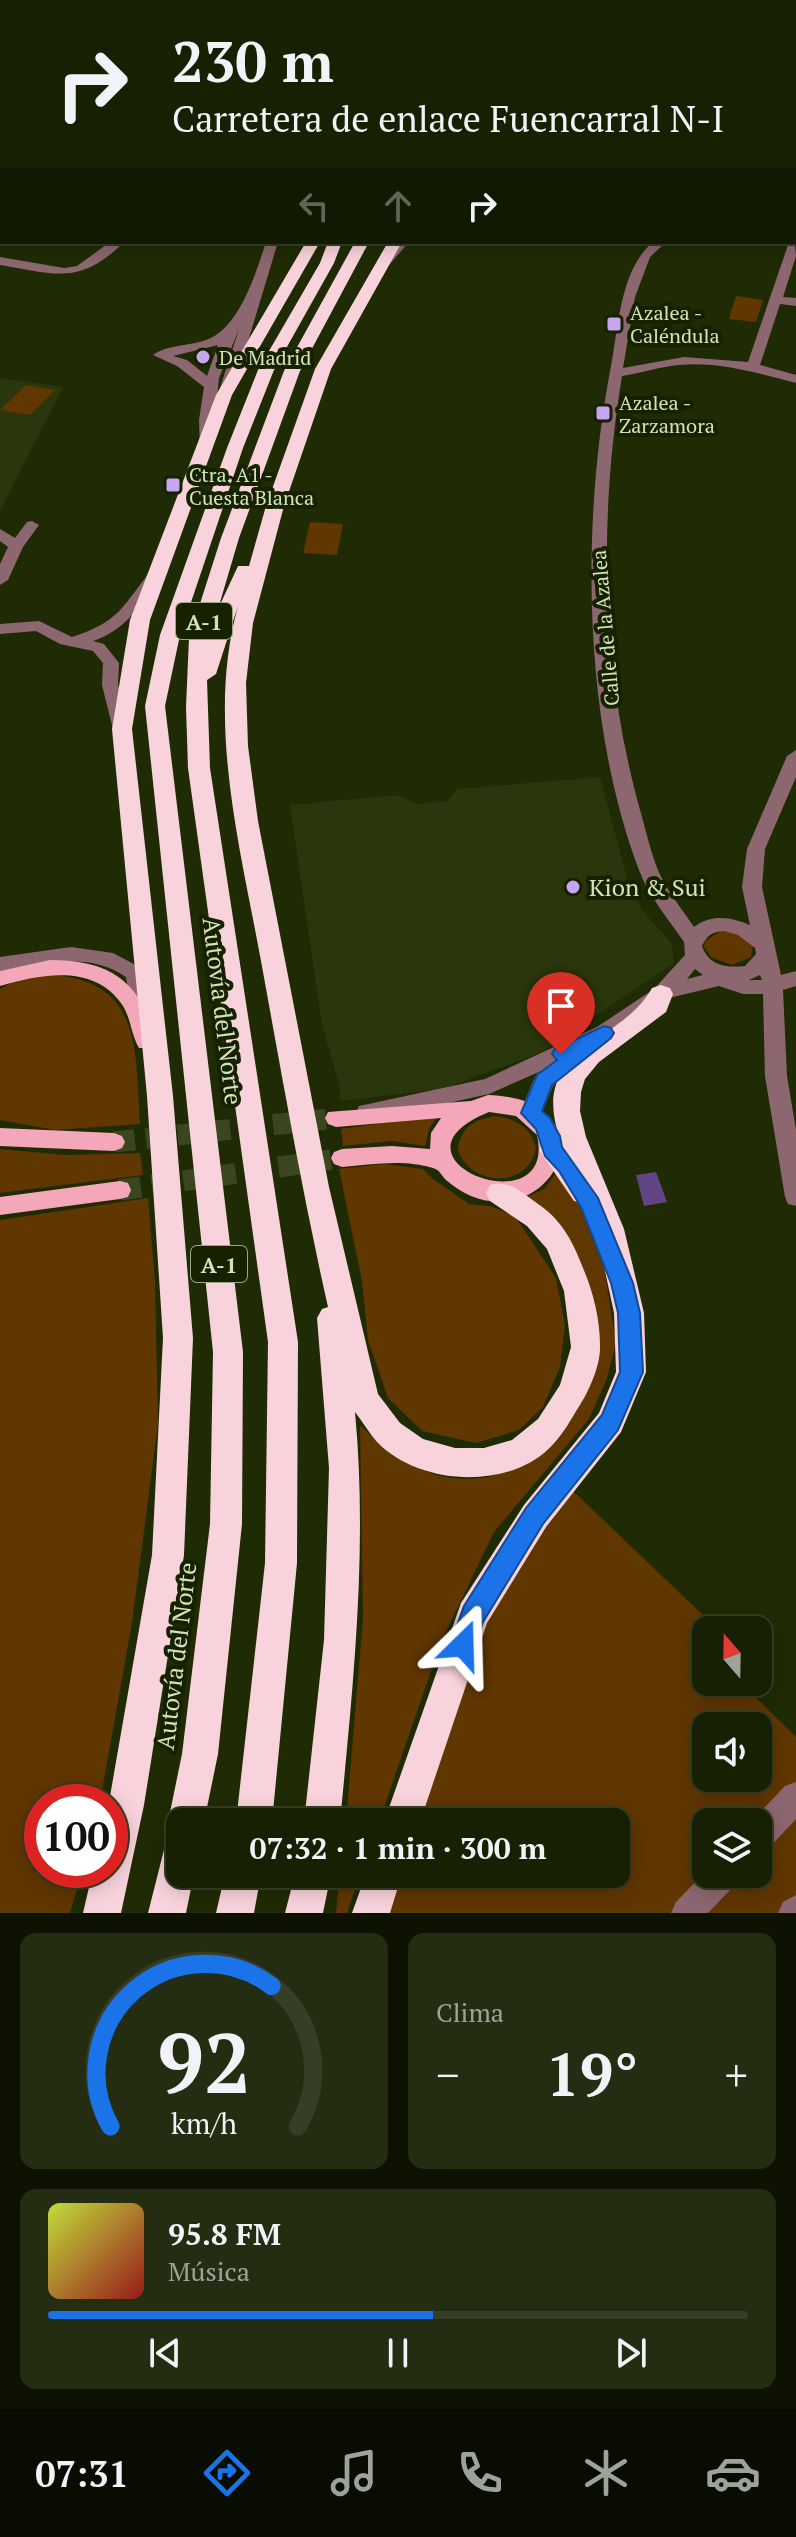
<!DOCTYPE html>
<html lang="es">
<meta charset="utf-8">
<style>
:root{--surface:#172003;--page:#242d12;--text:#f1f3f6;--muted:#9ea39a;--line:#363e25;--accent:#1a73e8}
body{margin:0;font-family:"PT Serif",serif;background:var(--page);color:var(--text);height:100vh;display:flex;flex-direction:column;font-size:30px;white-space:nowrap}
*{box-sizing:border-box;margin:0}
p{font-size:26px;color:var(--muted)}
.icon{flex:none;width:44px;height:44px;fill:none;stroke:currentColor;stroke-width:2;stroke-linecap:round;stroke-linejoin:round}
.map{position:relative;height:1913px;overflow:hidden}
.details{display:flex;flex-direction:column;gap:20px;padding:20px;background:#0d1202;flex:1}
.details>*{flex:none}
.top-card{position:absolute;left:0px;top:0px;width:796px;height:244px;box-shadow:0 4px 20px #0003,0 0 0 2px var(--line);background:#172003;color:var(--text);overflow:hidden}
.needle{width:52px;rotate:340deg}
.tools{position:absolute;left:692px;top:1616px;display:grid;gap:16px}
.tools a{display:grid;place-items:center;width:80px;height:80px;border-radius:16px;background:var(--surface);box-shadow:0 4px 20px #0003,0 0 0 2px var(--line);font-size:40px}
.speed{position:absolute;left:24px;top:1784px;display:flex;gap:16px;font-size:40px;font-weight:700;text-align:center}
.speed>*{display:grid;place-content:center;width:104px;height:104px;border-radius:50%;background:var(--surface);box-shadow:0 4px 20px #0003,0 0 0 2px var(--line);line-height:1}
.speed .limit{border:12px solid #d22;background:#fff;color:#111}
.pin{position:absolute;display:grid;place-items:center;width:68px;height:68px;color:#fff;margin:-82px -34px;border-radius:50% 50% 50% 0;rotate:-45deg;box-shadow:0 0 8px #0007}
.pin .icon{rotate:45deg}
.me{position:absolute;width:88px;margin:-44px;rotate:22deg;stroke-linejoin:round;filter:drop-shadow(0 0 6px #0008)}
.turn{display:flex;align-items:center;gap:28px;height:168px;padding:0 40px;font-size:36px}
.turn .icon{width:104px;height:104px;stroke-width:2.5}
.turn b{display:block;font-size:56px;line-height:68px}
.lanes{display:flex;align-items:center;height:76px;padding:0 40px;background:#0003;justify-content:center;gap:40px;direction:ltr}
.lanes .off{opacity:.35}
.big{font-size:60px;font-weight:700;line-height:1.1}
.details .widget{flex:1;display:flex;flex-direction:column;justify-content:center;gap:12px;min-width:0;padding:0 28px;border-radius:16px;background:var(--page)}
.details .dial{align-items:center;gap:0}
.dial svg{height:208px;overflow:visible;fill:none;stroke:var(--line);stroke-width:7;stroke-linecap:round;text-anchor:middle}
.dial text{fill:var(--text);stroke:none}
.song{display:flex;align-items:center;gap:24px}
.cover{width:96px;height:96px;border-radius:12px;background:linear-gradient(135deg,hsl(70 70% 55%),hsl(0 70% 35%))}
.played{height:8px;border-radius:4px;background:linear-gradient(90deg,var(--accent) 55%,var(--line) 55%)}
.keys{display:flex;justify-content:space-around;direction:ltr}
.heat{display:flex;justify-content:space-between;align-items:center;font-size:44px;direction:ltr}
.details .tiles{flex:1;display:grid;gap:20px;grid-template-columns:1fr 1fr}
.widget:last-child{grid-column:span 2}
.trip{position:absolute;left:166px;top:1808px;width:464px;height:80px;border-radius:16px;background:var(--surface);box-shadow:0 4px 20px #0003,0 0 0 2px var(--line);font-weight:700;line-height:80px;text-align:center}
.menu{display:flex;height:128px;justify-content:space-around;align-items:center;background:#090d01;color:var(--muted)}
.menu .icon{width:56px;height:56px}
.menu .current{color:var(--accent)}
.menu b{font-size:36px;color:var(--text)}
.map>svg:first-child{display:block}
</style>
<div class="map">
<svg width="796" height="1913" viewBox="0 0 796 1913">
<rect width="100%" height="100%" fill="#1f2b04"/>
<path fill="#2a360b" d="M0,378L63,387L0,511Z
M600,777L630,889L642,910L672,944L674,963L542,1052L443,1089L340,1101V1087L322,1025L290,805L397,795L417,804L447,801L457,789Z"/>
<path fill="#603601" fill-rule="evenodd" d="M736,296L763,300L756,322L729,319Z
M26,385L55,390L30,415L0,410Z
M310,522L343,524L337,555L303,553Z
M721,931L737,932L753,946L751,957L732,965L711,957L704,947L705,941Z
M50,975C143,980 135,1051 140,1124L55,1130L0,1120V989L17,980Z
M438,1115L429,1129L425,1146L392,1141L343,1146L341,1129Z
M496,1116C516,1119 532,1127 536,1149C527,1190 470,1186 458,1150C460,1127 475,1119 496,1116Z
M0,1149L66,1155L140,1153L143,1175L0,1193Z
M384,1164L423,1169L433,1179L469,1204L490,1206L515,1216L556,1278L565,1325L560,1367L543,1407L519,1430L476,1443L422,1431L388,1398L368,1340L362,1281L339,1169Z
M561,1166L589,1215L604,1266L616,1344L606,1381L589,1419L494,1532L441,1642L379,1822H346L363,1618L360,1425C395,1460 435,1486 487,1477C499,1474 512,1468 523,1464L595,1330L525,1198L544,1189Z
M148,1198L155,1281L158,1424L132,1623L100,1802H42V1870H83L70,1913H0V1220Z
M571,1489L706,1618V1682H740L796,1737V1913H389L402,1874H616V1822H419L485,1623L522,1557ZM706,1726H758V1778H706ZM706,1822H758V1874H706Z
M340,1874H360L347,1913H336Z"/>
<path fill="#624384" d="M656,1172L667,1202L644,1206L636,1175Z"/>
<g fill="none" stroke-linecap="round" stroke-linejoin="round">
<path stroke="#3a4620" stroke-width="21" stroke-dasharray="21 11" stroke-linecap="butt" d="M114,1142L336,1118
M120,1190L342,1158"/>
<path fill="#8c676f" fill-rule="evenodd" d="M1,0H15L16,2H2Z
M732,0H740L741,2H733Z
M794,28H796V34H794Z
M796,68V74L794,75V69Z
M794,217H796V223H794Z
M794,236L796,256L783,297L796,298V306L780,304L760,365L796,375V383C757,373 719,361 678,365C659,367 641,373 622,376C598,522 601,675 642,817C647,835 651,853 658,870C666,890 682,909 694,927C712,914 730,917 750,925L742,887L747,849L787,756L796,750V777L765,849L762,887L781,975L796,971V986L783,990L787,1076L796,1130V1206L788,1204L785,1197L765,1076L763,994H743L719,986L669,998L601,1046L577,1054L580,1059L553,1086L539,1119L531,1122L523,1119L520,1113L533,1081L541,1071L489,1094L367,1121L359,1118L356,1112L359,1106L485,1079L597,1027L654,989L685,955L684,942C669,920 648,895 639,870C582,720 581,521 611,366C619,325 620,270 653,242L664,244L650,257L635,297L623,368L684,357L748,362L789,242H794ZM724,931L738,935L755,948L756,954L745,966C726,968 709,966 702,946C707,935 712,932 724,931ZM695,969L703,975L687,979ZM760,975L762,980H749Z
M110,242H124C80,286 55,274 0,265V257L64,268L77,266Z
M266,242H278L233,391L226,395L219,391L239,329L219,378L212,446L200,449L199,420L204,387L177,366L153,355C166,345 190,346 206,340C239,329 256,273 266,242ZM218,345L207,376L187,360L173,356Z
M397,242H409L389,265H381V259Z
M32,521L39,525L23,547L8,580L0,585V564L8,547L0,541V529L15,538L27,522Z
M154,571L162,576C142,604 126,630 93,641L104,644L119,663L118,685L131,729L128,733L122,734L113,729L102,685L103,663L93,651L60,644L36,631L0,634V624L39,621L72,637C118,622 121,609 149,573Z
M71,947L113,953L143,969L148,1000L145,1005H131L126,977C89,951 41,963 0,971V957Z
M796,1782V1819L769,1848L758,1852V1822H751L785,1786Z
M706,1871V1874H739L735,1885L708,1913H671L676,1902Z
M796,1895V1913H778L783,1902Z"/>
<path fill="#f3a7b8" fill-rule="evenodd" d="M50,960C111,960 142,982 156,1042L153,1048H139C131,1034 131,1019 123,1006C95,963 41,974 0,986V971Z
M488,1095C508,1096 530,1099 545,1113C579,1144 553,1192 513,1200C489,1206 464,1196 446,1180C441,1175 440,1170 433,1168C405,1159 371,1164 342,1167L334,1164L331,1158L334,1152L342,1149L392,1146L430,1149L431,1133L441,1118L336,1127L328,1124L325,1118L328,1112L471,1101ZM489,1112L516,1116L537,1135C558,1229 373,1159 489,1112Z
M0,1128L114,1133L122,1136L125,1142L122,1148L114,1151L0,1146Z
M120,1181L128,1183L131,1190L128,1197L120,1199L0,1215V1197Z"/>
<path fill="#f9d3db" fill-rule="evenodd" d="M0,73H2V79H0Z
M306,242H320L232,395L150,620L132,729L173,1096L193,1338L184,1555L144,1805L121,1913H83L93,1870H110L109,1802L152,1555L163,1338L147,1096L112,729L130,620L216,395Z
M328,242H342L334,263L274,370L243,448L180,635L165,706L243,1352L242,1524L218,1754L204,1822H180V1874H194L186,1913H148L167,1838L174,1835L168,1822L182,1754L210,1524L213,1352L145,706L160,635L227,448L258,370L320,263Z
M355,242H369L300,371L239,538L218,609L238,566H249L266,506L315,369L388,242H402L331,369L284,506L253,623L246,683L248,746L258,821L329,1187L378,1394L400,1423L423,1439L455,1448H484L512,1440L538,1419L560,1385L571,1347L564,1291L547,1249L527,1226L490,1201L486,1193L490,1185C509,1179 524,1194 538,1204C562,1220 573,1242 583,1268C593,1291 600,1319 600,1345C601,1367 587,1395 575,1413C564,1432 551,1451 531,1462C485,1488 414,1480 377,1442C369,1433 363,1422 355,1412C368,1549 353,1686 340,1822H304L324,1640L329,1468L317,1318L322,1309L328,1307C302,1192 282,1076 261,961C240,846 206,721 238,606L216,674L207,680L210,768L298,1342L297,1563L272,1822H236L265,1563L268,1342L188,768L186,707L189,638L221,538L284,371Z
M661,985L670,988L673,994L666,1012L599,1062L585,1079L581,1092L580,1111L586,1137L624,1229L644,1313L646,1372L621,1432L546,1527L487,1623L420,1822H384L461,1603L524,1505L599,1413L616,1372L614,1313L596,1229L586,1204L574,1201L539,1150L543,1142L552,1139L562,1144C524,1047 620,1046 652,988Z
M225,1874H261L254,1913H216Z
M295,1874H331L323,1913H285Z
M366,1874H402L390,1913H352Z"/>
</g>
<path fill="#1a73e8" stroke="#114b97" stroke-width="2" d="M604,1026L611,1028L614,1033L611,1038L552,1085L542,1111L550,1118L560,1136L562,1147L598,1198L633,1283L640,1313L643,1372L618,1430L543,1524L483,1622L472,1654L463,1657L454,1654L450,1645L464,1606L526,1508L602,1415L620,1372L618,1313L611,1283L581,1207L559,1171L545,1156L536,1129L521,1113L537,1075L557,1060L552,1054L555,1049Z"/>
<g fill="#c7a6f0" stroke="#162100" stroke-width="3">
<rect x="606" y="316" width="16" height="16" rx="4"/>
<circle cx="203" cy="357" r="8"/>
<rect x="595" y="405" width="16" height="16" rx="4"/>
<rect x="165" y="477" width="16" height="16" rx="4"/>
<circle cx="573" cy="887" r="8"/>
</g>
<g text-anchor="middle" dominant-baseline="central" stroke-width="8" stroke-linejoin="round" paint-order="stroke">
<g font-size="20" fill="#d3e1bd" stroke="#162100" text-anchor="start">
<text x="630" y="312">Azalea -<tspan x="630" dy="23">Caléndula</tspan></text>
<text x="219" y="357">De Madrid</text>
<text x="619" y="402">Azalea -<tspan x="619" dy="23">Zarzamora</tspan></text>
<text x="189" y="474">Ctra. A1 -<tspan x="189" dy="23">Cuesta Blanca</tspan></text>
</g>
<g font-size="20" fill="#d3e1bd" stroke="#162100">
<text transform="translate(605 628) rotate(-95)">Calle de la Azalea</text>
</g>
<g fill="#162100" stroke="#9aa784" stroke-width="2">
<rect x="176" y="603" width="56" height="36" rx="6"/>
<rect x="191" y="1246" width="56" height="36" rx="6"/>
</g>
<g font-size="22" font-weight="bold" fill="#d3e1bd">
<text x="204" y="621">A-1</text>
<text x="219" y="1264">A-1</text>
</g>
<g font-size="24" fill="#d3e1bd" stroke="#162100" text-anchor="start">
<text x="589" y="887">Kion &amp; Sui</text>
</g>
<g font-size="24" fill="#d3e1bd" stroke="#162100">
<text transform="translate(223 1011) rotate(83)">Autovía del Norte</text>
<text transform="translate(176 1656) rotate(-83)">Autovía del Norte</text>
</g>
</g>
</svg>
<div class="tools">
<a><svg class="needle" viewBox="-14 -14 28 28"><path d="M0-13l5 13h-10z" fill="#e53935"/><path d="M0 13l5-13h-10z" fill="#9ea39a"/></svg></a>
<a><svg class="icon" aria-label="sound" viewBox="0 0 24 24"><path d="M4 9h4l5-4v14l-5-4H4zM17 9q2 3 0 6"/></svg></a>
<a><svg class="icon" aria-label="layers" viewBox="0 0 24 24"><path d="M12 4l9 5-9 5-9-5zM3 14l9 5 9-5"/></svg></a>
</div>
<div class="speed"><div class="limit">100</div></div>
<div class="pin" style="left:561px;top:1054px;background:#d93025"><svg class="icon" aria-label="arrive" viewBox="0 0 24 24"><path d="M6 21V4h12l-3 4 3 4H6"/></svg></div>
<svg class="me" style="left:463px;top:1645px" viewBox="-20 -20 40 40"><path d="M0-17L14 15 0 8-14 15z" fill="#1a73e8" stroke="#fff" stroke-width="4"/></svg>
<div class="trip">07:32 · 1 min · 300 m</div>
<div class="top-card">
<div class="turn"><svg class="icon" aria-label="right" viewBox="0 0 24 24"><path d="M7 20v-9h11M14 6l5 5-5 5"/></svg><div><b>230 m</b>Carretera de enlace Fuencarral N-I</div></div>
<div class="lanes"><svg class="icon off" aria-label="left" viewBox="0 0 24 24"><path d="M17 20v-9H6M10 6l-5 5 5 5"/></svg><svg class="icon off" aria-label="ahead" viewBox="0 0 24 24"><path d="M12 20V5M6 11l6-6 6 6"/></svg><svg class="icon" aria-label="right" viewBox="0 0 24 24"><path d="M7 20v-9h11M14 6l5 5-5 5"/></svg></div>
</div>
</div>
<section class="details">
<div class="tiles">
<div class="widget dial"><svg viewBox="0 0 100 80">
<path d="M14 69A42 42 0 1 1 86 69"/>
<path d="M14 69A42 42 0 0 1 76 15" stroke="#1a73e8"/>
<text x="50" y="56" font-size="32" font-weight="700">92</text>
<text x="50" y="72" font-size="11">km/h</text>
</svg></div>
<div class="widget"><p>Clima</p>
<div class="heat"><a>−</a><b class="big">19°</b><a>+</a></div>
</div>
<div class="widget">
<div class="song"><i class="cover"></i><div><b>95.8 FM</b><p>Música</p></div></div>
<div class="played"></div>
<div class="keys"><svg class="icon" aria-label="previous" viewBox="0 0 24 24"><path d="M18 5L8 12l10 7zM5 5v14"/></svg><svg class="icon" aria-label="pause" viewBox="0 0 24 24"><path d="M8 5v14M16 5v14"/></svg><svg class="icon" aria-label="next" viewBox="0 0 24 24"><path d="M6 5l10 7-10 7zM19 5v14"/></svg></div>
</div>
</div>
</section>
<nav class="menu">
<b>07:31</b>
<svg class="icon current" aria-label="directions" viewBox="0 0 24 24"><path d="M12 3l9 9-9 9-9-9zM9 14v-3h6M13 9l2 2-2 2"/></svg>
<svg class="icon" aria-label="music" viewBox="0 0 24 24"><path d="M9 18V5l10-2v13"/><circle cx="6" cy="18" r="3"/><circle cx="16" cy="16" r="3"/></svg>
<svg class="icon" aria-label="phone" viewBox="0 0 24 24"><path d="M5 4h4l2 5-3 2q2 4 5 5l2-3 5 2v4C11 20 4 13 5 4z"/></svg>
<svg class="icon" aria-label="climate" viewBox="0 0 24 24"><path d="M12 3v18M4 7l16 10M4 17L20 7"/></svg>
<svg class="icon" aria-label="car" viewBox="0 0 24 24"><path d="M5 17H2v-5l4-1 3-4h7l3 4 3 1v5h-3M9 17h6M6 11h13"/><circle cx="7" cy="17" r="2"/><circle cx="17" cy="17" r="2"/></svg>
</nav>
